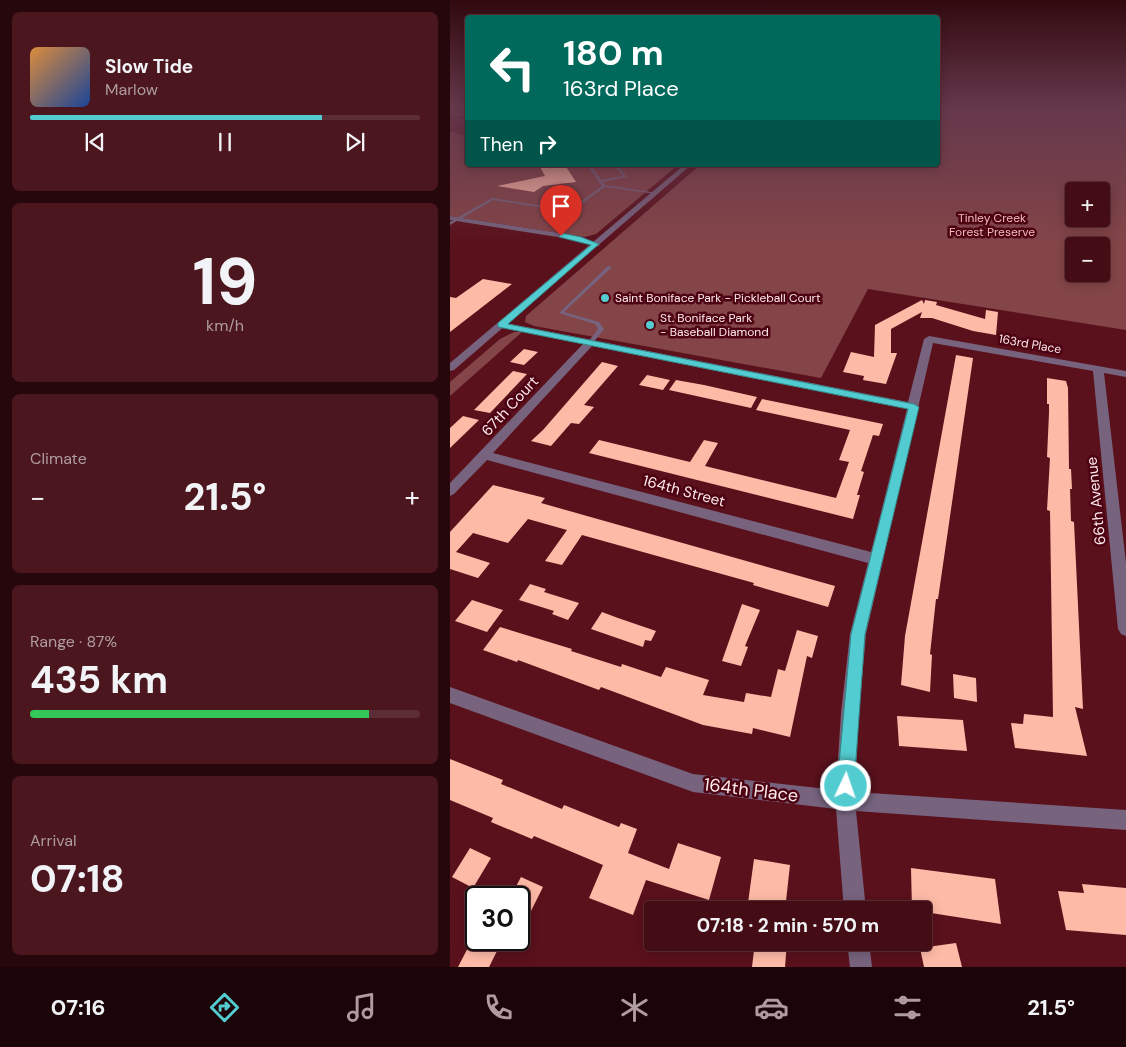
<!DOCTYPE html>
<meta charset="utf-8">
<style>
:root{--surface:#440d15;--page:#4b161e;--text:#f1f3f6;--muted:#af9ca0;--line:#5c2d34;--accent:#52ccd0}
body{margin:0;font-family:"DM Sans",sans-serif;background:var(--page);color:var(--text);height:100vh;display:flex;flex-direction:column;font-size:19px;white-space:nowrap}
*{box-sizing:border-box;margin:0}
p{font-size:16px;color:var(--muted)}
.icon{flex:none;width:28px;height:28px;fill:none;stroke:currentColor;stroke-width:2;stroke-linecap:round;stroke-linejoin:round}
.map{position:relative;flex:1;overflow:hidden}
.panel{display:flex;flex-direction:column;gap:12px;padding:12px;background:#25070c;width:450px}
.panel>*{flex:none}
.hud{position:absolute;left:15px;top:15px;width:475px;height:152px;border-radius:5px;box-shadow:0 2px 12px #0003,0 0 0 1px var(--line);background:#00695c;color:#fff;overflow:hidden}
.buttons{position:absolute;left:615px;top:182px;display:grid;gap:10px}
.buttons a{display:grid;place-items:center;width:45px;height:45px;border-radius:5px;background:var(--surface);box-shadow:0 2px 12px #0003,0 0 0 1px var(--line);font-size:25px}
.speed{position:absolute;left:15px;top:886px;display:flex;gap:10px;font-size:25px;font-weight:700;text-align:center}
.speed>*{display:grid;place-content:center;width:65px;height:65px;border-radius:50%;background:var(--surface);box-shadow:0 2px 12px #0003,0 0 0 1px var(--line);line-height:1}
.speed .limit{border:2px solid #111;border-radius:8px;background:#fff;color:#111}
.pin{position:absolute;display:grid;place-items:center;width:42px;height:42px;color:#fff;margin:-51px -21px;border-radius:50% 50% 50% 0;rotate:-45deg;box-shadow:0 0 5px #0007}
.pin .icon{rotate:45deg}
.me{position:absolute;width:55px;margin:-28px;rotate:3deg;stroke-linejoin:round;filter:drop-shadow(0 0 4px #0008)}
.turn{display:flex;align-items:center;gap:18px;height:105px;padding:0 15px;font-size:22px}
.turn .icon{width:65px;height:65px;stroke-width:2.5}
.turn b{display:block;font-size:35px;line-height:42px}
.then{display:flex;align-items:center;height:48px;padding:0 15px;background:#0003;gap:10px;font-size:19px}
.big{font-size:38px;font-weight:700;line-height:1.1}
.panel .tile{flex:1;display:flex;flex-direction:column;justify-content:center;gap:8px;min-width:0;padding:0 18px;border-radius:8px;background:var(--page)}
.panel .dial{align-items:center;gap:0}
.dial b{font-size:65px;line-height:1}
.song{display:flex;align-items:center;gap:15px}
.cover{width:60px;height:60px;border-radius:8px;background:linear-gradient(135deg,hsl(30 70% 55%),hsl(220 70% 35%))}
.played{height:5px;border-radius:2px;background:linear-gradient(90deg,var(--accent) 75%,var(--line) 75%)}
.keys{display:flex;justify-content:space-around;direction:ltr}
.heat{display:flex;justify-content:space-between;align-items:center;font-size:28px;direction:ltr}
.charge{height:8px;border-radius:4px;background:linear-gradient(90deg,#34c759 87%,var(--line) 0)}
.trip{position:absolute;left:194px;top:901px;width:288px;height:50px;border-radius:5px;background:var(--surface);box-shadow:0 2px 12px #0003,0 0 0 1px var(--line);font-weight:700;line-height:50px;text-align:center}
.dock{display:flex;height:80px;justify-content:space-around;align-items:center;background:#1b0508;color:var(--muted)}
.dock .icon{width:35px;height:35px}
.dock .current{color:var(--accent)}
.dock b{font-size:22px;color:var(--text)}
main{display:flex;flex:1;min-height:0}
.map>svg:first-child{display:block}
</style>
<main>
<section class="panel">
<div class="tile">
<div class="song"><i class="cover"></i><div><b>Slow Tide</b><p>Marlow</p></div></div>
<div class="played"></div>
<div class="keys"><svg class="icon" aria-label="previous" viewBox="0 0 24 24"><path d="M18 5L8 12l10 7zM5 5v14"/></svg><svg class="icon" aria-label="pause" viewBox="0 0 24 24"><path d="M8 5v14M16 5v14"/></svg><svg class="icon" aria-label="next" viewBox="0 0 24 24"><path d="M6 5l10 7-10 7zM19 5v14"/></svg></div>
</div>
<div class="tile dial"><b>19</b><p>km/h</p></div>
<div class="tile"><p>Climate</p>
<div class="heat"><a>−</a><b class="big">21.5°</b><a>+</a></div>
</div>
<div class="tile"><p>Range · 87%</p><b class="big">435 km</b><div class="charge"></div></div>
<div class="tile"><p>Arrival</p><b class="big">07:18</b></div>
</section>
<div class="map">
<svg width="676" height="967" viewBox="0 0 676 967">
<rect width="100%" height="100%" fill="#5a111c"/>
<path fill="#834548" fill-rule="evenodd" d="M488,109H676V330L418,289L371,378L84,326L75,322L76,316L250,165H488ZM624,191H651V219H624ZM624,246H651V274H624Z
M0,131L17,136L18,165H228L146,234L135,237L0,216Z
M64,332H72L0,396V382L50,339Z"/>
<path fill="#fdbaa6" d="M89,165H115L126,182L93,186L84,192L47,186L95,176Z
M33,279L62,284L0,332V297L6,298Z
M472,300L474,304L475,300L487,302L486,305L535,319L536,310L548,312L546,335L523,331L482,318H470L472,312L441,329V353H447L436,384L413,380L414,376L393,372L401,352L424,357L425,325Z
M74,349L88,352L74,365L60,362Z
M506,355L523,358L488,599H486L480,654L482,655L480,692L451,685L455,636Z
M152,362L168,366L134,405L144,407L129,424L121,423L101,446L81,441L93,430Z
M63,371L77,374L40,413L24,410Z
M197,375L220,380L213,390L189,385Z
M597,378L616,381L618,388L619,469H621L622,489H620L621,521L624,522L633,709L625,707L637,756L565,748L561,723L573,724L574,714L603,717L600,511L597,510L600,458L597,457L599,413V404H597Z
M226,380L254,385L307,397L301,408L219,390Z
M312,399L433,424L429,436L423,435L411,471L414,472L407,495H410L403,519L139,453L149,440L240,462L254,440L268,443L255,466L386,498L399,462L389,460L400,430L306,410Z
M13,416L29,420L0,448V428Z
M43,485L95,498L91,503L385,586L378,607L303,585L304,583L132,535L112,565L95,561L117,530L78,519L58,543L23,533L6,552L40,563L28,578L0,569V532Z
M80,584L96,589L94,592L129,603L118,620L102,614L104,611L69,600Z
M22,600L53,610L37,632L5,621Z
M292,604L310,610L295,646L298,647L291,666L272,661Z
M152,612L168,618L206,631L201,641L195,640L193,647L141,629Z
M50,627L122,649L121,651L171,667L172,664L211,677L216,667L259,680L253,695L294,702L296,693L321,697L328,669L335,671L347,630L368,636L362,658L357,656L340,737L303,728L302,734L253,725L151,687L149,690L68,660L67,662L33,650Z
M503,674L526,678L527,702L504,698Z
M447,716L513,720L517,751L449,746Z
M0,759L53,780L51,784L112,809L114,805L169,827L171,823L187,829L178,853L219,869L228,843L271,857L259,900L196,880L183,915L139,898L153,865L84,836L82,839L41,822L43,818L0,800Z
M20,848L41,858L23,888L2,877Z
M304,859L340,865L335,910H297Z
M461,868L545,879L551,924L462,910Z
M71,877L93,887L77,919L69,915V898H60Z
M632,884L676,888V935L616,930L608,891L634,893Z
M23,938L48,949L39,967H8Z
M305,942H337L335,967H302Z
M506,943L512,967H474L470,948Z"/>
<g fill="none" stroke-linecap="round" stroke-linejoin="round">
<path fill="#77637e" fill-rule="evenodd" d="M137,165H141L151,180L173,176L163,165H167L177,177L153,182L155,185L208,193L206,194L155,187L120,212L43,200L0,225V222L42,198L119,210L152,186Z
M158,266L162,267L114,312L149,322L154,329L143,343L141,344L138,342L148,329L145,324L109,313Z"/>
<path fill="#77637e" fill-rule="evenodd" d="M0,112L18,114V117L0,114Z
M0,216L129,236L150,245L146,247L127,240L0,220Z
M51,322L458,402L474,339L479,336L676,371V377L654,373L676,563V636L671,634L668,629L643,371L483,343L416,634L409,713L405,792L676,810V830L406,811L416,910H394L386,809L243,792L0,703V687L243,774L386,790L391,713L400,634L418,563L37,460L4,494L0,496V483L133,344L48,327L46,325ZM142,346L457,409L421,552L43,453Z
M397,942H419L422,967H400Z"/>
<path fill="#77637e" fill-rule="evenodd" d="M234,165H241L4,370L0,371V363Z"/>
</g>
<linearGradient id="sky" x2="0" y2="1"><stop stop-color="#32090f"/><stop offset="0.44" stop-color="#65384b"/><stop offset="1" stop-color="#65384b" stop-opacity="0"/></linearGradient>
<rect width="676" height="245" fill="url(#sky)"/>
<path fill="#52ccd0" stroke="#358587" d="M111,233L131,237L149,244L58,324L464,404L469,407L415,634L404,786L402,792L396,794L390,792L387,786L401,634L458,409L48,327V323L141,245L109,237Z"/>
<g fill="#52ccd0" stroke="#4d0312" stroke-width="2">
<circle cx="155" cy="298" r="5"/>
<circle cx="200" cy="325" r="5"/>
</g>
<g text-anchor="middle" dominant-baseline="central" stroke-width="5" stroke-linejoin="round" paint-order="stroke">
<g font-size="12" fill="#f1bdbd" stroke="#4d0312">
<text x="542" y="218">Tinley Creek<tspan x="542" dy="14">Forest Preserve</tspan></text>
</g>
<g font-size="12" fill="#fdeaea" stroke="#4d0312" text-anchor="start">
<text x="165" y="298">Saint Boniface Park - Pickleball Court</text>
<text x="210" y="318">St. Boniface Park<tspan x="210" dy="14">- Baseball Diamond</tspan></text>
</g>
<g font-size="12" fill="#fdeaea" stroke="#4d0312">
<text transform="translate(580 344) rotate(10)">163rd Place</text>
</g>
<g font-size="15" fill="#fdeaea" stroke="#4d0312">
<text transform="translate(60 406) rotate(-47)">67th Court</text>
<text transform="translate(234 491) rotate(15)">164th Street</text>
<text transform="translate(646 501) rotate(-96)">66th Avenue</text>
</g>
<g font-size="18" fill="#fdeaea" stroke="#4d0312">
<text transform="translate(301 790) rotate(7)">164th Place</text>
</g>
</g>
</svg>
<div class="buttons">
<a>+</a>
<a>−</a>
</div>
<div class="speed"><div class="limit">30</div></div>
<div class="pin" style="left:111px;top:236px;background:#d93025"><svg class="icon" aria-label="arrive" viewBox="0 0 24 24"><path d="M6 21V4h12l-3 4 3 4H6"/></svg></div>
<svg class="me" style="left:396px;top:786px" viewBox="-20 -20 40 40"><circle r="17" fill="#52ccd0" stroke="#fff" stroke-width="3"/><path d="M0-11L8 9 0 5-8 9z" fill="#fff"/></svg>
<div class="trip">07:18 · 2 min · 570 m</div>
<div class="hud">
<div class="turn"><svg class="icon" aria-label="left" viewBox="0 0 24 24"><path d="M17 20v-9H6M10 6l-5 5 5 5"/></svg><div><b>180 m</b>163rd Place</div></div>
<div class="then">Then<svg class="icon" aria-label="right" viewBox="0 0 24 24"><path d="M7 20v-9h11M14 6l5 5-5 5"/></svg></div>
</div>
</div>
</main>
<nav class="dock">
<b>07:16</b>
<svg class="icon current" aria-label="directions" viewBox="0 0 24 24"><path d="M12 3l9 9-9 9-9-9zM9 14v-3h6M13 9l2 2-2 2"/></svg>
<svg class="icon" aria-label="music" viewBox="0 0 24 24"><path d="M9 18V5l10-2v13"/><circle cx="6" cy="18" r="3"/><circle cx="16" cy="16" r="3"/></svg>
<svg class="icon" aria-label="phone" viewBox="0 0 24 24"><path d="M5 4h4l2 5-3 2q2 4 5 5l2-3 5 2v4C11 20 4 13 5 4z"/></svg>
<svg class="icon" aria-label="climate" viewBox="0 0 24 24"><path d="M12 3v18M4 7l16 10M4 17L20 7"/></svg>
<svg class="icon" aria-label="car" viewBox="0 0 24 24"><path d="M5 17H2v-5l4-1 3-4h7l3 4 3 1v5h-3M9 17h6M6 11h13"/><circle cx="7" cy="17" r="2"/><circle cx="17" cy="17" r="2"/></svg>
<svg class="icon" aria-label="filters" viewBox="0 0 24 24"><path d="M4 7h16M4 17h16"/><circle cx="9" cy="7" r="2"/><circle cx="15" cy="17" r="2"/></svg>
<b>21.5°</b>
</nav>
